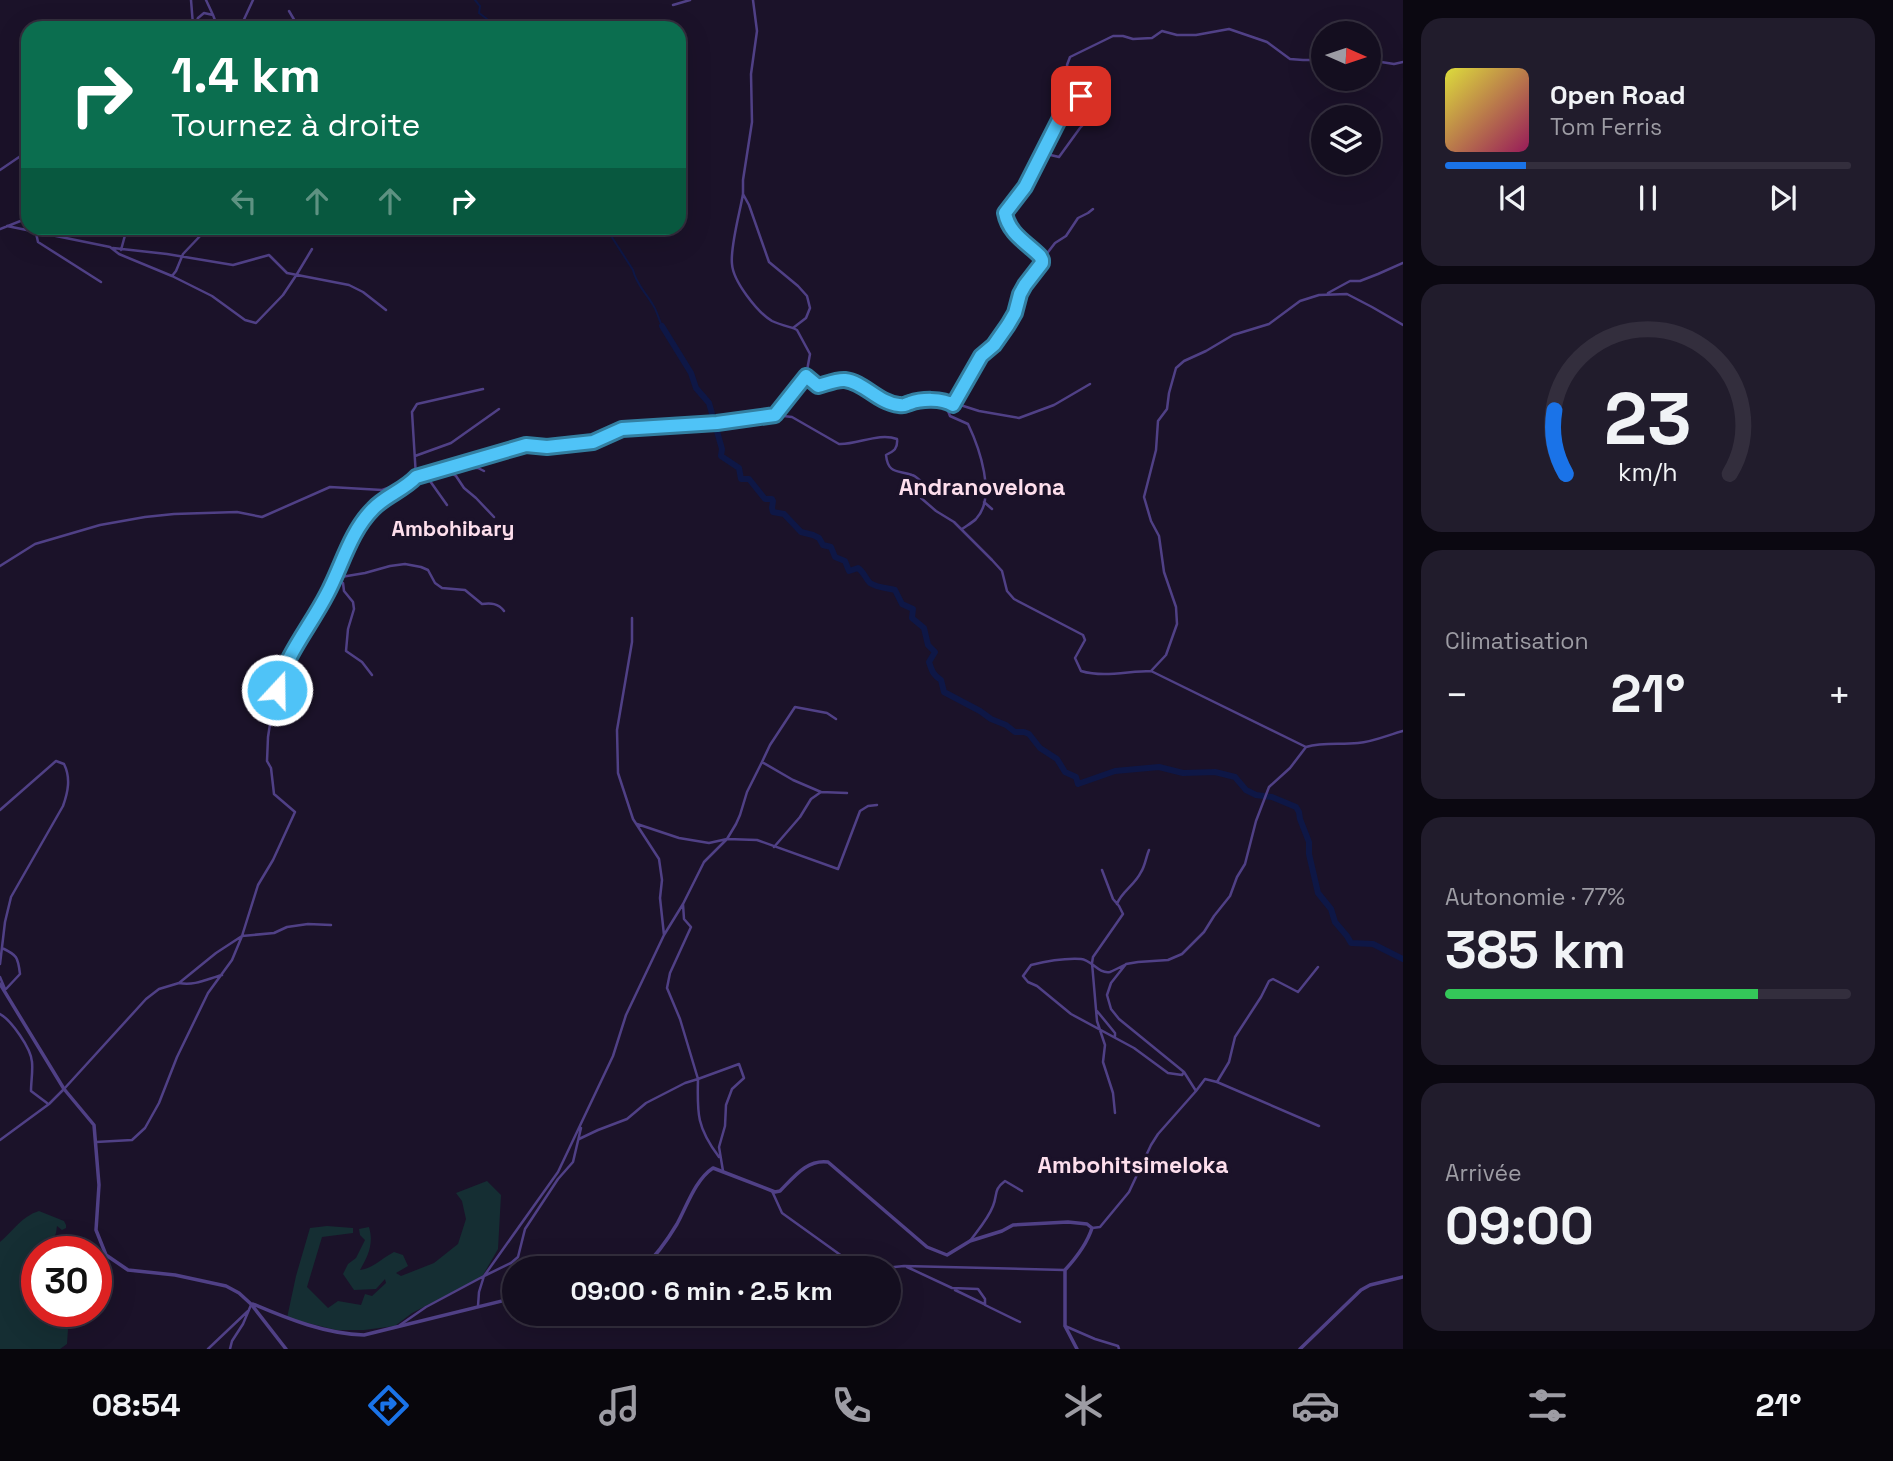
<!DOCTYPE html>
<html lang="fr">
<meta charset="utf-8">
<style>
:root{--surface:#140e1f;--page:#211c2c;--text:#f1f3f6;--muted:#9d9ca4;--line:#332e3d;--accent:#1a73e8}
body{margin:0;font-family:"Space Grotesk",sans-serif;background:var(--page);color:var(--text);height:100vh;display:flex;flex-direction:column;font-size:26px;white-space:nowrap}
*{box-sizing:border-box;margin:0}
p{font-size:23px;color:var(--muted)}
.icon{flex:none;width:38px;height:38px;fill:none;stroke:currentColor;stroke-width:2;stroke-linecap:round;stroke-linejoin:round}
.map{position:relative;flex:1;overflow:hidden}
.panel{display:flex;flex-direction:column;gap:18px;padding:18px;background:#0b0811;width:490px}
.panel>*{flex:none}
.top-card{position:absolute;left:21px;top:21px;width:665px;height:214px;border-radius:21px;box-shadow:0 7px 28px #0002,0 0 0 2px var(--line);background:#0b6e4f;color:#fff;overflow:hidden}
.needle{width:46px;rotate:93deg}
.controls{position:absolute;left:1311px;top:21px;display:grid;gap:14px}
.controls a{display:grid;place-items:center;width:70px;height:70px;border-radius:50%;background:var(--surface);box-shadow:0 7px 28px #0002,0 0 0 2px var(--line);font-size:35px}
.speed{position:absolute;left:21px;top:1236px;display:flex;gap:14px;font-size:35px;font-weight:700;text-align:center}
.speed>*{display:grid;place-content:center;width:91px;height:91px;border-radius:50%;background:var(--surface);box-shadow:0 7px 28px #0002,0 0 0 2px var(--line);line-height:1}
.speed .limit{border:10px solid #d22;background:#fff;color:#111}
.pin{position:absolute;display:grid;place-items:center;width:60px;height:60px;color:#fff;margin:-30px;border-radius:14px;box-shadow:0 4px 10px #0006}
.me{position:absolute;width:77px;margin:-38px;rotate:21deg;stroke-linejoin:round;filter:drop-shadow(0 0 5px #0008)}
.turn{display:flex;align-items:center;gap:24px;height:147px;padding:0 35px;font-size:32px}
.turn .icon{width:91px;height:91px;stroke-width:2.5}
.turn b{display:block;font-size:49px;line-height:60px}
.lanes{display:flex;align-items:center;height:66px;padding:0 35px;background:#0003;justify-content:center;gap:35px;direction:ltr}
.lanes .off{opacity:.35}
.big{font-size:52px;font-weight:800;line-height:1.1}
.panel .widget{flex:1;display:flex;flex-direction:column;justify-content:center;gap:10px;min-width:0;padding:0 24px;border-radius:21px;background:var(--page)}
.panel .dial{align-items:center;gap:0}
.dial svg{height:182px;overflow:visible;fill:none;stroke:var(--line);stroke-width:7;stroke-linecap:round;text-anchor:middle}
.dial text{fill:var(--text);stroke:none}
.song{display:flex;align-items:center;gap:21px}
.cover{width:84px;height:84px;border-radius:10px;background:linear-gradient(135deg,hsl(60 70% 55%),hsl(330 70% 35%))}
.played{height:7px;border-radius:4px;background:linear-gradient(90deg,var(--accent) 20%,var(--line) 20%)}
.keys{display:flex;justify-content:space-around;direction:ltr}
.heat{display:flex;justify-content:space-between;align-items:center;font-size:38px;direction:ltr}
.charge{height:10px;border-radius:5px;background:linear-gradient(90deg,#34c759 77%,var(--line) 0)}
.trip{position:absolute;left:502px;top:1256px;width:399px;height:70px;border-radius:35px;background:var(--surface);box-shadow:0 7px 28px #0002,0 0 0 2px var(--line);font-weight:800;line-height:70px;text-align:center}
.tabs{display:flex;height:112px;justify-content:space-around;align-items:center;background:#08060c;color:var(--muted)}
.tabs .icon{width:49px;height:49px}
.tabs .active{color:var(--accent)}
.tabs b{font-size:32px;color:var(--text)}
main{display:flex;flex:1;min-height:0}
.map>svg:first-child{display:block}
</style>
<main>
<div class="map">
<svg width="1403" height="1349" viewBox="0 0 1403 1349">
<rect width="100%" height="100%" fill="#1b1229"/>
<path fill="#152e33" d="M487,1181L501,1195L498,1249L482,1277L412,1313L395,1326L364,1330H336L287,1318L296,1276L310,1228L327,1226L353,1228V1233L322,1237L307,1287L328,1308L338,1301L361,1305L365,1294L372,1296L386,1283L385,1279L376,1289L354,1290L343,1274L348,1264L356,1258L365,1240L360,1235L359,1229L369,1227C374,1244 368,1256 360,1270C374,1268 382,1258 394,1252L403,1255L408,1266L396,1273L401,1276L434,1263L458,1244L466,1219L462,1201L456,1193Z
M39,1211L64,1221L66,1225V1228L62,1230L57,1226L56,1233L50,1246L51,1248H59V1251H37V1256H30C22,1273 33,1271 37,1281C39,1289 37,1303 37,1311H58L68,1329L67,1344L60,1349H0V1242C13,1231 22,1216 39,1211Z"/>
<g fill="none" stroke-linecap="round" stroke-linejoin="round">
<path stroke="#0e1746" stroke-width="2" d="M475,0L480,6L479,13L487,19L488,25L492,28
M606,228L633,270C636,284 646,293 653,305C657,311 659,320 662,326"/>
<path stroke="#0e1746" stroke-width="6" d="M662,326L691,373L696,388L709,403L722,449L721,456L739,468L741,479H749L765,499H772L773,501L772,508L773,512L784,514L801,532L813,535L819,538L823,545L831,547L835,557L845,561L849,571L858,568C864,572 865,578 870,583C878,588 887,588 895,590L902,604L913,609L912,618L924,628L928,645L935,652L929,662C932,671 933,675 941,680L944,692L980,711L991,719L1006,725L1015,732H1024L1029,734L1040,748L1057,759L1065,772L1076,777L1078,784L1115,771L1159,767L1183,773L1215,772L1235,777L1246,790L1256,795L1272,797L1296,807L1299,812L1300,819L1309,842V854L1318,893L1331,909L1335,922L1347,936L1351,943L1373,944L1403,959"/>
<path stroke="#504086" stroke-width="2.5" d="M191,0L193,25
M206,0L213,15
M753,0L757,31L751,74L752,122L743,180V194L749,205L769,262L798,286L807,296L810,308L806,318L793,328L797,330L810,354L806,376L776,414
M673,5L690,0
M289,11L299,28
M194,28L198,18L204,13L213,15L218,28
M240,28L253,0
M1368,60L1394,64L1403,62
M1042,153L1059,157L1080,128L1105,102
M0,170L28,151
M743,194C740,212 730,247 732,264C733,281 757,312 772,321C778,324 786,326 793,328
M7,226L110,247L119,254L172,276L212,296L245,320L256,323L283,295L297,274L312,249
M0,229L28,218
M36,233L38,242L101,282
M113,248L167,254L233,265L269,255L287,273L349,285L363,292L386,310
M121,250L127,228
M1042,260L1055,243L1066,236L1078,218L1088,213L1093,209
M172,276L176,271L183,254L202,234V228
M1328,293L1350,281H1360L1378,274L1403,263
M806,377L819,386C826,383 837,379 845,380C864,382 878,403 899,405C906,406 903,405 910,403C922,399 942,398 953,405
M954,403L979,411L1019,418L1054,405L1090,384
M415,456L451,443L499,409
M449,472L456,476L464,488L476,498L494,517
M416,477L412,412L417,404L483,389
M416,477L420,479L470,468H478L484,471
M430,477V481L447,505
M984,502L992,509
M962,529C966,526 972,523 976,519C997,497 979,447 968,424L950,416L948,411L956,401L981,356L994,345L1008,325L1015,313L1020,294L1025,285L1042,263V260L1040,256C1026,242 1009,234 1005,213L1025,187L1060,118L1077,101L1083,91V87L1069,75L1067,65L1070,57L1113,36H1123L1133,39L1152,38L1162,31L1177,35H1196L1229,29L1267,42L1290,59L1303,60H1315L1323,57
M0,566L35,544L100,525L145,517L174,514L237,512L262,517L330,487L382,490L451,466L526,445L547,447L593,442L622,429L717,423L775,415L792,417L839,444C857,445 879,432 897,439C898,449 894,451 886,455C888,475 899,470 912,475C916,476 919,480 922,482L921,498L936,511L954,522L992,560L1002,571L1007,591L1014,599L1083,635L1085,640L1075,658L1081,671C1104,678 1128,671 1151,671L1306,747C1324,742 1340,745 1358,743C1373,742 1388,735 1403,731
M335,578L365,573L390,566L405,564L421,567L428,570L435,583L442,588L465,590L482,604C491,603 498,603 504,611
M337,579L343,583L344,591L353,602L354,609L348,629L346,651L362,662L372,675
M632,618V642L617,730L618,773L633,819L659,859L662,880L660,898L664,935
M1151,671L1166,655L1177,624L1176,607L1164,572L1159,536L1151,521L1144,497L1156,450L1158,421L1167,409L1169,393L1176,368L1184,361L1206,351L1233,335L1269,324L1300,301L1319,295L1347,294L1372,307L1403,325
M821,792L793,780L762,762L770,745L795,707L827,713L836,719
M0,810L56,761L64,764C71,778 68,792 63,806L11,897L5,922L0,964
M637,824L679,838L709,843L727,839L757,840L838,869L860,811L868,806L877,805
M774,847L800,817L811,799L821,792L847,793
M1102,870L1113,899L1119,906L1123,914L1093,957L1092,963L1097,1021L1105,1045L1103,1062L1113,1093L1115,1113
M683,904L684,919L691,927L670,973L667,988L680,1019L698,1079L739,1064L744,1078L732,1089L726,1105L725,1126L719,1147L723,1171
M1117,904C1121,892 1135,885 1141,872C1145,866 1146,857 1149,850
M2,948C17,955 18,957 20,974L6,989
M1125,965C1120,967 1115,970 1110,972C1098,974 1092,960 1081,959C1064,958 1047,961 1031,965L1023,976L1028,982L1037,986L1071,1014L1134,1048L1168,1073L1182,1075L1184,1072
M0,977L5,989
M179,983C195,986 207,979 222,975
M1097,1011L1115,1033V1036
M0,1014C11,1020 31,1048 32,1062C33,1071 31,1082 31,1091L47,1103
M1217,1082L1319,1126
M1196,1091L1205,1079L1217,1082L1229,1062L1235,1037L1261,997L1269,981L1273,979L1298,992L1318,967
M579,1139L598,1130L627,1119L646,1103L685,1083L698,1079C697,1114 697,1128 719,1157
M0,1140L49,1104L64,1089L146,999L159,989L179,983L216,953L242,936L258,885L273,860L295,812L274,794L271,768L267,761L268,737L273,705L281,675L291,653L325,598L359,527L373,508L412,482
M96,1142L132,1140L145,1128L159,1103L177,1057L208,993L232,960L242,936L274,933L287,927L308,924L331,925
M772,1191L782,1213L860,1269
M1092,1228L1100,1227L1129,1192L1151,1145L1158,1134L1196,1091L1184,1072L1119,1019L1111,1009L1107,995L1111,983L1126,964L1138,962L1168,960L1182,954L1204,932L1214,916L1230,896L1237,877L1245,864L1256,821L1269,787L1290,768L1306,747
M970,1241C978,1230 988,1219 993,1206C998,1194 993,1190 1005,1181L1022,1191
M907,1267L952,1288L978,1289L985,1299V1305L1020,1322
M875,1269L904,1266L1064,1270
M955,1290L984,1304
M478,1306L479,1292L484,1276L511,1263L518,1257L525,1229L558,1179L573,1162L581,1128
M400,1325L426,1307L484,1276L558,1172L613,1056L626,1015L664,935L683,904L704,862L727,839L736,824L740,815L747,792L762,762
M1065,1326L1095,1339L1118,1346L1119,1349
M208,1349L248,1311
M230,1349L232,1341L243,1324L251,1305"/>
<path stroke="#504086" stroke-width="3.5" d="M0,984L64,1089L94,1125L99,1185L96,1230L106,1255L128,1270L175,1275L226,1286L239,1293L251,1304L286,1349
M642,1269C655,1257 668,1239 677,1224C687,1206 695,1180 713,1168L775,1192L780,1191C794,1177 807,1159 828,1162L927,1247L947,1255L970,1241L1002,1231L1013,1225L1068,1222L1087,1224L1092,1228C1087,1244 1076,1258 1065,1270V1326L1077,1349
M253,1304C288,1319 326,1334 364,1335L514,1298
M1300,1349L1361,1290L1370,1285L1403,1277"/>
</g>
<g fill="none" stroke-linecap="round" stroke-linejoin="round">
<defs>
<path id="route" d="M277,690C286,654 310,627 327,594C342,566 350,532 373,509C385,496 404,490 416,477L526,445L547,447L593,442L622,429L717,423L775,415L806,376L818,386C826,384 837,379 845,380C864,382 878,403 899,405C906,406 903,405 910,403C921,399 942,398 953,405L981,356L994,345L1008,325L1015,313L1020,294L1025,285L1042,263V260L1040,256C1026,242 1009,234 1005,213L1025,187L1060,118L1081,96"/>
</defs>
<use href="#route" stroke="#337fa1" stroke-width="18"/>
<use href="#route" stroke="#4fc3f7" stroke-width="12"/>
</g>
<g text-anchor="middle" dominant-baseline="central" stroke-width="7" stroke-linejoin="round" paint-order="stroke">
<g font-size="21" font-weight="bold" fill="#fddeec" stroke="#1b1229">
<text x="453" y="528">Ambohibary</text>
</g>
<g font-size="23" font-weight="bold" fill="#fddeec" stroke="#1b1229">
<text x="982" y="487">Andranovelona</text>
<text x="1133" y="1165">Ambohitsimeloka</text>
</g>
</g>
</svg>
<div class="controls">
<a><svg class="needle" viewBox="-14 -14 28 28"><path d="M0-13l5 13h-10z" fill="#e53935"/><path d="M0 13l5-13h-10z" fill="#9d9ca4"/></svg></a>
<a><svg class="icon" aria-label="layers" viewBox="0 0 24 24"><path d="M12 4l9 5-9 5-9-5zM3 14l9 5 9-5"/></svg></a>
</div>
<div class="speed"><div class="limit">30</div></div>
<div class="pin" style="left:1081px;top:96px;background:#d93025"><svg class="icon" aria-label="arrive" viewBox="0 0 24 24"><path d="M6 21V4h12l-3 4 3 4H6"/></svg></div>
<svg class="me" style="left:277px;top:690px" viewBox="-20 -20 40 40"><circle r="17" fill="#4fc3f7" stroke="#fff" stroke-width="3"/><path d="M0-11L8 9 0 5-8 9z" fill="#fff"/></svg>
<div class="trip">09:00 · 6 min · 2.5 km</div>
<div class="top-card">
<div class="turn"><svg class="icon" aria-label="right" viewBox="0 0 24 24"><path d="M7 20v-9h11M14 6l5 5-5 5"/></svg><div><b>1.4 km</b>Tournez à droite</div></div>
<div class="lanes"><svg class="icon off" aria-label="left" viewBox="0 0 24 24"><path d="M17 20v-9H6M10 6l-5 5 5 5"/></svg><svg class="icon off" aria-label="ahead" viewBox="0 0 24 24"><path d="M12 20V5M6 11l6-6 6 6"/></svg><svg class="icon off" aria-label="ahead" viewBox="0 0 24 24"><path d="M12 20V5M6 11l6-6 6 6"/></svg><svg class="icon" aria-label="right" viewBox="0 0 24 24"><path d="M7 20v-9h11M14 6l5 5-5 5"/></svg></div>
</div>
</div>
<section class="panel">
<div class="widget">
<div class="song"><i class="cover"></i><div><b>Open Road</b><p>Tom Ferris</p></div></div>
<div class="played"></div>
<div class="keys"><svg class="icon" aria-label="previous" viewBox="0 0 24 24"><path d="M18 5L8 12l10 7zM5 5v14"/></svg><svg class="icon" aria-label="pause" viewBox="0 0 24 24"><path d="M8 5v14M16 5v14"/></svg><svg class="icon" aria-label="next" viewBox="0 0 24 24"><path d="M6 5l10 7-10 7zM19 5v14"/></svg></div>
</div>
<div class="widget dial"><svg viewBox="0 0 100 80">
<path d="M14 69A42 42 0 1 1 86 69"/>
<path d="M14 69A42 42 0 0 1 9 41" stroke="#1a73e8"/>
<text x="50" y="56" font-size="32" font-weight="700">23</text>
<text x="50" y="72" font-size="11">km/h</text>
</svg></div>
<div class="widget"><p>Climatisation</p>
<div class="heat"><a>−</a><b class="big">21°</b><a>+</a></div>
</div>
<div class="widget"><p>Autonomie · 77%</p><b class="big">385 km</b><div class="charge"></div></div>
<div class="widget"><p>Arrivée</p><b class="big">09:00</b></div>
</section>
</main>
<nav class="tabs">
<b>08:54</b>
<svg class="icon active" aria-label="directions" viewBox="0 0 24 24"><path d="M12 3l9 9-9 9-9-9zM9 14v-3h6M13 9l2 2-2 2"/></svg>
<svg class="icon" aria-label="music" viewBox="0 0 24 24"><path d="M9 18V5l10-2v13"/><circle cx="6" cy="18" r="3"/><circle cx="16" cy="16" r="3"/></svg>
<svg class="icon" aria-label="phone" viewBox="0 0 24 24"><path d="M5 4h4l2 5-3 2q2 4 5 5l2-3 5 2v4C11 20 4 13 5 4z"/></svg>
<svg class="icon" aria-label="climate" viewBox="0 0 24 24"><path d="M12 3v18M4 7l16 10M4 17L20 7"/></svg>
<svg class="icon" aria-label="car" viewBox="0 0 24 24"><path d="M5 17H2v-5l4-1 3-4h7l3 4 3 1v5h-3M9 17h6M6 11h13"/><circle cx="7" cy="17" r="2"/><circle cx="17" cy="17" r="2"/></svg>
<svg class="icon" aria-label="filters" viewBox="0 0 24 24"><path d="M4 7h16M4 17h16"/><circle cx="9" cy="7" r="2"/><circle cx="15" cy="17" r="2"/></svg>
<b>21°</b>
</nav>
